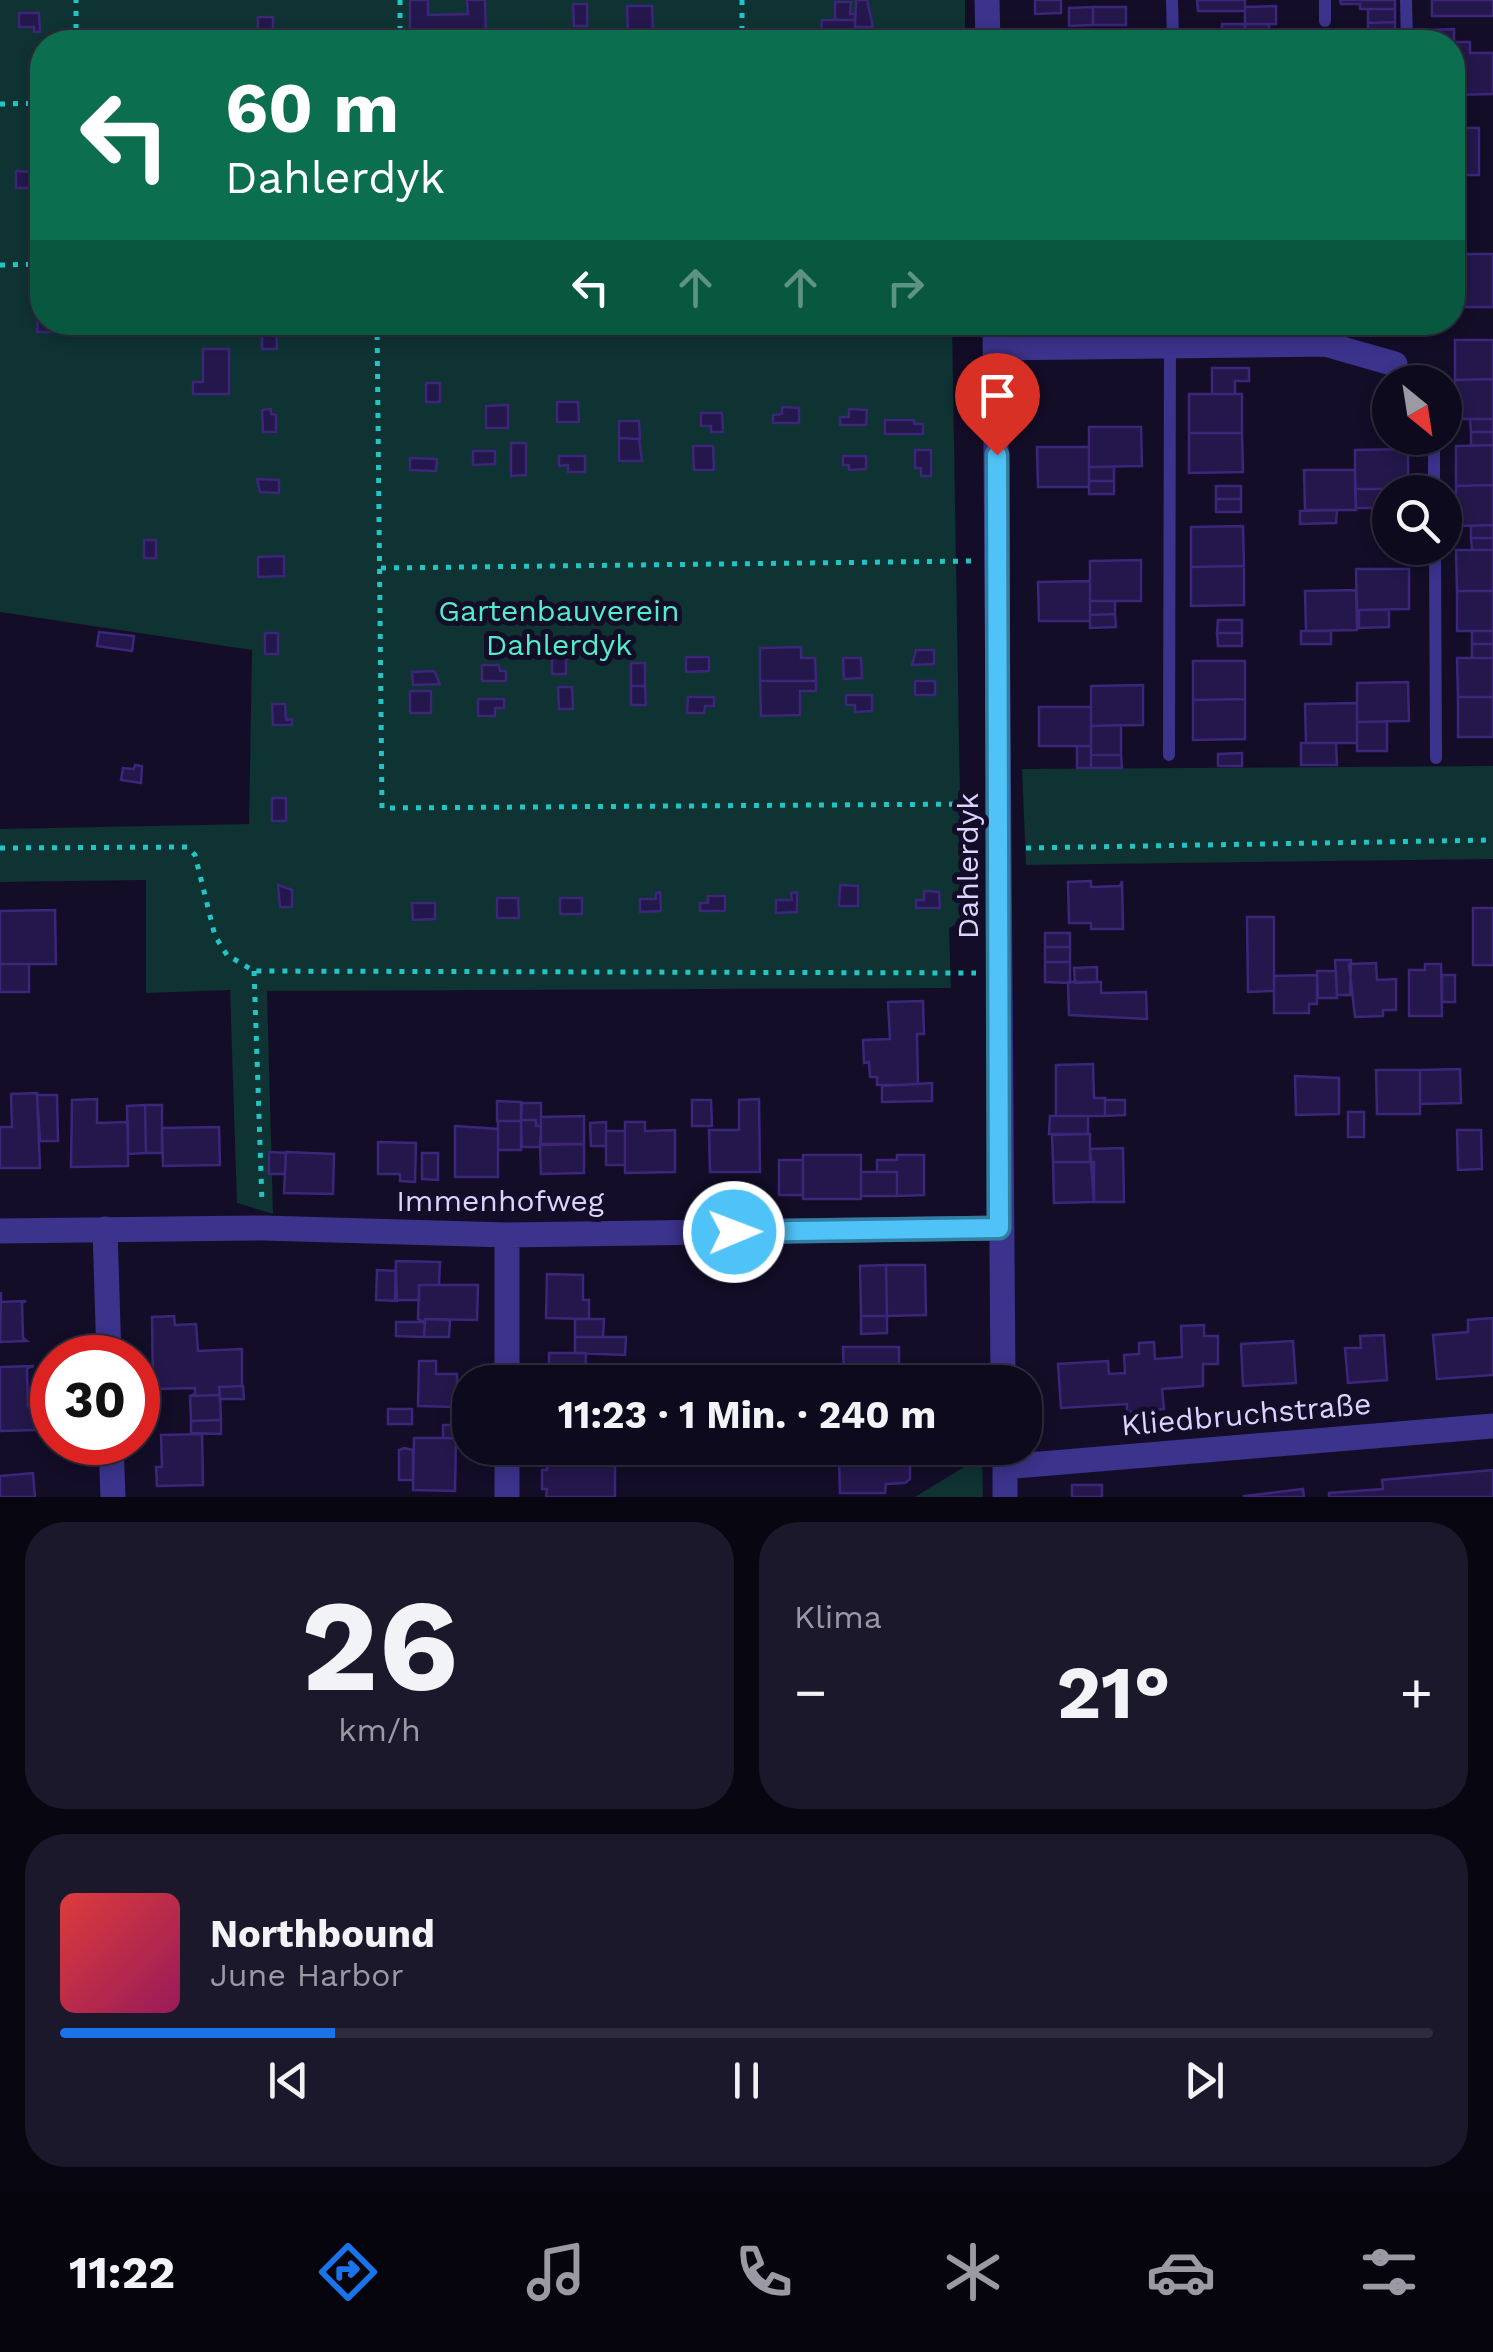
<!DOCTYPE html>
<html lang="de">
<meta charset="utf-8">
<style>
:root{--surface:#0e0a1e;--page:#1c182b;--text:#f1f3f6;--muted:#9b9aa4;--line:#2e2b3c;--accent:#1a73e8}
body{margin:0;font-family:"Work Sans",sans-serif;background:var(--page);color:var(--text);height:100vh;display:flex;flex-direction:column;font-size:38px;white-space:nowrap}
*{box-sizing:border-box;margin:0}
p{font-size:32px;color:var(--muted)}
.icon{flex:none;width:55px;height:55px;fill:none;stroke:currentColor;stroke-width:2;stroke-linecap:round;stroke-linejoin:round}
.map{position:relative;height:1497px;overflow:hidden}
.drawer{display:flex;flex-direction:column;gap:25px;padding:25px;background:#080610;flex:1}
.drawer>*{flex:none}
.hud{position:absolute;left:30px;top:30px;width:1435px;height:305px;border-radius:40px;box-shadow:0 5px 15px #0003,0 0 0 2px var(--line);background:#0b6e4f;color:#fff;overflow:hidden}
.needle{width:65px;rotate:150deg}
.tools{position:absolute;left:1372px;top:365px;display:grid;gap:20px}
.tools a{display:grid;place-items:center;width:90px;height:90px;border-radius:50%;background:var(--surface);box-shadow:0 5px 15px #0003,0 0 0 2px var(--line);font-size:50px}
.speed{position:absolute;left:30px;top:1335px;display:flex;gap:20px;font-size:50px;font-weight:700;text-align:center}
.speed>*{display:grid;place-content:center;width:130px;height:130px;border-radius:50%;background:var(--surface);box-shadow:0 5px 15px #0003,0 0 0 2px var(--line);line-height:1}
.speed .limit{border:15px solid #d22;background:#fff;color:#111}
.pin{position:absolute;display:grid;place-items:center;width:85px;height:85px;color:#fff;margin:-102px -42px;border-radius:50% 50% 50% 0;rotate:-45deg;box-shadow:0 0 10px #0007}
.pin .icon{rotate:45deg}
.me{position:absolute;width:110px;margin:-55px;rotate:89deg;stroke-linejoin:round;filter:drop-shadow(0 0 8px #0008)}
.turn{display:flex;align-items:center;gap:35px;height:210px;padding:0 30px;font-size:45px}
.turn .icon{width:130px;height:130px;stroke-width:2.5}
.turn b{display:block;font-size:70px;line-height:85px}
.lanes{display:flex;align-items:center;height:95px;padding:0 30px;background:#0003;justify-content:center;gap:50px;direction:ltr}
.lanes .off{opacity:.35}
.big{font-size:75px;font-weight:700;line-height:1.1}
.drawer .card{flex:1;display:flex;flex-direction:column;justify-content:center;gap:15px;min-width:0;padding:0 35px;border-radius:40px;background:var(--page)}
.drawer .dial{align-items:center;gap:0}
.dial b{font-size:130px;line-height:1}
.song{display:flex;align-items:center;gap:30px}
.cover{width:120px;height:120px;border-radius:15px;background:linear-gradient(135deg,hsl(0 70% 55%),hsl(330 70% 35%))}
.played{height:10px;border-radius:5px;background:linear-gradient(90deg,var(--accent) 20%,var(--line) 20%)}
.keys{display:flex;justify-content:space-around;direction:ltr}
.heat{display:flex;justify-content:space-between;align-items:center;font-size:55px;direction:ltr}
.drawer .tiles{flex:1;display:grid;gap:25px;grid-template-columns:1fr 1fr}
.card:last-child{grid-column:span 2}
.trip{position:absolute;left:452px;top:1365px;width:590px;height:100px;border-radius:40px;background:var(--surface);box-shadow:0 5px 15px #0003,0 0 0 2px var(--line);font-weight:700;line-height:100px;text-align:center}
.tabs{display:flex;height:160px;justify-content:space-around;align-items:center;background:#06040c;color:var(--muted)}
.tabs .icon{width:70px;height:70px}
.tabs .active{color:var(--accent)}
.tabs b{font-size:45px;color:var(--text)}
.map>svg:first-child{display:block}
</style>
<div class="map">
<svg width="1493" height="1497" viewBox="0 0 1493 1497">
<rect width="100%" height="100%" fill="#130d28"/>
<path fill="#0f3233" d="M0,0H965V42H42V322L952,323L962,921L949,928L951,988L267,991L273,1214L237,1203L230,990L146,993V880L0,882V829L249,824L252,650L0,612Z
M1493,766V859L1026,865L1022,769Z
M982,1456L983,1497H915Z"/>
<path fill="#24174b" stroke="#3b267a" stroke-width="2.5" d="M410,0H428V15L468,14L467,0H485L486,42H410Z
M856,0H867L873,27H855Z
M1035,0H1061V13L1035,14Z
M1197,0H1245V11H1198Z
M1340,0H1395V9H1360V4H1341Z
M1432,0H1493V16H1432Z
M835,2H851L850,14H855V20H835Z
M573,4H587V26H574Z
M627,6H652L653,30L628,31Z
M1276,6V24H1245V7Z
M1093,7H1126V25H1093Z
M1093,7V25L1069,26V8Z
M1368,9H1395V22L1368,23Z
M19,13H39L40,32H34V27H19Z
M258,17H273V37H258Z
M822,20H855V42H835V34H821Z
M1395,22V39H1368V23Z
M1222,24H1245V42H1222Z
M1245,24H1269V38H1245Z
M1454,29V42H1429V30Z
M1445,42H1470V53H1493V94L1452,95V42Z
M1452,128H1479V175H1452Z
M30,167H35V188H16V171L30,172Z
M1455,254H1493V307H1454Z
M38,317H42V322H58V332H37Z
M262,327H276L277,349H262Z
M1455,340H1493V379L1455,380Z
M203,349H229V394H193V382H203Z
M1212,368H1249V381H1235V394H1212Z
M1493,379V419H1455V380Z
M426,383H440V402H426Z
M1189,394H1242V433H1189Z
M557,402H578L579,422H557Z
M508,405V428H486V406Z
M782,407L799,408V423H773V415L782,414Z
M271,409V414L276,415V432H263L262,410Z
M849,409L867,410L866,425H840V417H849Z
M701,413H722L723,432H711V426H701Z
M1470,419H1493V432H1471Z
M885,420H914V424H923V434H885Z
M619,421H639L640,439L619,438Z
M1089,427H1141L1142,466L1089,467Z
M1471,432H1493V445L1471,446Z
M1189,433H1242L1243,472L1189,473Z
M619,438L639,439L642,461H619Z
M511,443H526V475L511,476Z
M1493,445V485L1456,486V446Z
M693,446H713L714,470H694Z
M1037,447H1089V487H1038Z
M1408,449V489H1355V450Z
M915,450H931V476H921V468H915Z
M473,451H495V464L473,465Z
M559,456H585V472H568V465L559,466Z
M843,456H866V469L849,470V465H843Z
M410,458L437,459L436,471L410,470Z
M1089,467H1114V481H1089Z
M1304,470H1355L1356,510H1305Z
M257,479L279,480V493L260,492Z
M1089,481H1114V494H1089Z
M1493,485V525L1456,526V486Z
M1216,486H1241V499H1216Z
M1355,489H1385V508H1356Z
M1216,499H1241V512H1216Z
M1337,510L1336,523L1300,524V511Z
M1493,525V538H1471V526Z
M1243,526L1244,566L1191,567V527Z
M1471,538H1493V550H1472Z
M144,540H156V558H144Z
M1456,550H1493V591H1457Z
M284,556V576L258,577V557Z
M1141,560V601H1090V561Z
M1244,566V605L1191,606V567Z
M1356,569H1409V609L1357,610Z
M1090,581V621H1039L1038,582Z
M1356,590L1357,630L1306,631L1305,591Z
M1457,591H1493V631H1457Z
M1090,601H1115V614L1090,615Z
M1359,610H1389V627L1359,628Z
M1115,614L1116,627L1090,628V615Z
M1218,620H1242V633H1217Z
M1301,631H1331V644H1301Z
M1472,631H1493V644H1472Z
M99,632L134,636L132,651L97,646Z
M265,633H278V654H265Z
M1217,633H1242V646H1218Z
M1472,644H1493V658H1472Z
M801,647V658H815L816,681H760V648Z
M916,650H934V664L912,665Z
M552,656H566V674H552Z
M686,657H709V671L686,672Z
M843,658H861L862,678L844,679Z
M1457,658H1493V697H1458Z
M1193,661H1245V699L1193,700Z
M631,663H645V686H631Z
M482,665H499L500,671H506V681H482Z
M434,671L440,684L413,685L412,672Z
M760,681H816V691H800V715L761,716Z
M915,681H935V695H915Z
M1408,682L1409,721L1357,722V683Z
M1143,685V725L1091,726V686Z
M631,686H645L646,705H631Z
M558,687H572L573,709H559Z
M410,691H431V713H410Z
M846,695H872V711L855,712V705H846Z
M688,697H714V706H705L704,713H687Z
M1458,697H1493V737H1458Z
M478,699H504V708H495V716H478Z
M1245,699V739L1193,740V700Z
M1357,703V743H1306L1305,704Z
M272,704H285L286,720L292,719V725H273Z
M1039,707H1091V746H1039Z
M1357,722H1387V751H1357Z
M1121,725V755H1091V726Z
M1301,743H1336L1337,765H1301Z
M1077,746H1091V768H1077Z
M1242,753V766H1218V754Z
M1091,755H1121L1122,768H1091Z
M135,765L142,766L141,783L121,780L123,768L134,769Z
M272,798H286V821H272Z
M1091,881V887L1120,886L1122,881L1123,929H1091V923H1069L1068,882Z
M278,885L292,890V907H280Z
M840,885L858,886V906H839Z
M924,891L939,892L940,908H916V900H924Z
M660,892L661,911L640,912V899H656V893Z
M797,892V912L776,913V900H792L791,893Z
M708,896H725V911H700V903H708Z
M497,898H518L519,918H497Z
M560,898H582V914H560Z
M412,903H435V919L413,920Z
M1473,908H1493V965H1473Z
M55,910L56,964H0V911Z
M1247,917H1274V991L1248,992Z
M1045,933H1070V947H1045Z
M1045,947H1070V962H1045Z
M1335,960H1351L1350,995H1337Z
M1045,962H1070V983L1045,982Z
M1376,963L1377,980L1396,979V1010H1383V1016L1355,1017L1349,964Z
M0,964H29V992H0Z
M1425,964H1441L1442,1016H1409V970H1425Z
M1097,967V982L1075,983L1074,968Z
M1317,971H1336L1337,998H1318Z
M1317,975V1004H1309V1013H1274V976Z
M1442,975H1455V1002H1442Z
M1068,982H1101V993L1146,992L1147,1019L1069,1015Z
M923,1001L924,1034H917L918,1085H877V1077H870L869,1062L864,1063L863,1040L890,1039L888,1002Z
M1093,1064L1094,1098H1105V1116H1056V1065Z
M1460,1069L1461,1103L1420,1104V1070Z
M1376,1070H1420V1114H1377Z
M1295,1076L1339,1078V1114L1296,1115Z
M932,1083V1101L882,1102V1086Z
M37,1093L40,1168H0V1127H12L11,1094Z
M37,1095H57L58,1141H40Z
M97,1099V1123L128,1122V1166L71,1167L72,1100Z
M759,1099L760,1172H710L709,1130H739V1100Z
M692,1100H711L712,1126H692Z
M1105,1100H1125V1115L1105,1116Z
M497,1101L521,1102V1121H497Z
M522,1103H541V1126H536V1120H521Z
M145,1105L146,1153L128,1154L127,1106Z
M145,1105H162V1153H146Z
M1348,1112H1364V1137H1348Z
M584,1116V1144H541V1117Z
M1050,1116H1088V1134H1049Z
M521,1120H536V1126H541L540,1147H522Z
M498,1121H521V1150H498Z
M606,1122V1146H591L590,1123Z
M625,1122H645V1131L675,1130V1172L625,1173Z
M455,1126L498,1129V1177H455Z
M219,1127L220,1165L163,1166L162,1128Z
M1457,1130H1481L1482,1169L1458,1170Z
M606,1131H625V1165H606Z
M1090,1134V1162H1053L1052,1135Z
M378,1142L416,1143L415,1182L400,1181V1174H378Z
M584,1144V1173L541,1174L540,1145Z
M1123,1148L1124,1202H1094L1090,1149Z
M269,1152L286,1153L285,1174H269Z
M286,1152L334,1154L333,1194L284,1193Z
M422,1153H438V1180L422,1179Z
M803,1155H861V1199H803Z
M897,1155H924V1195L897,1196V1172H877V1160H897Z
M779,1160H803V1195H779Z
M1053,1162H1094V1202L1054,1203Z
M861,1172H897V1196H861Z
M396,1261L440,1262L439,1285H419V1300H395Z
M886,1265H925L926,1315L887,1316Z
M886,1265L887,1316H861L860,1266Z
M377,1270L396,1271L397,1301L376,1300Z
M547,1274L583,1275V1300H589V1319L546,1318Z
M419,1285H478L477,1320L425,1319L424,1322L418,1319Z
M1,1292V1302L26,1301L22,1303L23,1338L27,1341L0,1342Z
M174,1316L175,1325L196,1324L198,1351L242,1349V1386L219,1387L220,1395L190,1396L195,1394V1388L153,1389L152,1317Z
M861,1316H887V1333L861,1334Z
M1493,1318V1375L1437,1379L1433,1335L1468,1332V1320Z
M425,1319L450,1320L449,1337H424Z
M575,1319H604L603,1337H575Z
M396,1322H425L424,1337L396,1336Z
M1204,1325V1336H1218V1364H1203V1386L1162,1389L1164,1409L1127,1412V1404L1061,1408L1058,1364L1108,1361L1109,1374L1125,1373L1124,1355L1139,1354V1343L1154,1342L1155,1359L1182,1357L1181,1326Z
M1384,1335L1387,1380L1348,1383L1345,1348H1361L1360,1336Z
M575,1337H626L625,1355L575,1353Z
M1293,1341L1296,1383L1243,1386L1241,1344Z
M843,1347H899V1368H890V1382H844Z
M549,1353H586L585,1382H549Z
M419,1361H436V1374H457V1407L418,1406Z
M34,1366L27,1368L28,1406H35L36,1430L0,1431V1367Z
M243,1386L244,1399H220L219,1387Z
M220,1395L221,1420L191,1421L190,1396Z
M388,1409H412V1424H388Z
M221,1420V1434L191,1433V1421Z
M443,1425H470V1439L443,1438Z
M202,1434L203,1485L157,1486L156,1467H162L161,1435Z
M414,1438H456L455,1491L413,1490Z
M404,1448L413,1450V1480H399V1450Z
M847,1448H910V1479L905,1483L886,1484L885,1493H840L839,1459H847Z
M547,1452L615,1453V1497H546L547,1489H542V1470H547Z
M1493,1470V1497H1329V1493L1383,1489L1382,1480Z
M33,1473L35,1497H0V1476Z
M1072,1485H1102V1497H1072Z
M1303,1489L1304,1497H1244V1496Z"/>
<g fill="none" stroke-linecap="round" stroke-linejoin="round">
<path stroke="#22c5c4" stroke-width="5" stroke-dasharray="5 8" stroke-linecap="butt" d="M400,0V42
M742,0V42
M76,42V0
M0,104L42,103
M0,265L42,264
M377,322L382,808L971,804
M377,326L592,322
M381,568L973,561
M0,848L187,847L195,855L215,936L227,955L254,971L976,973
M1026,848L1493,840
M254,971L262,1203"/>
<path stroke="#3b338c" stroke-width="12" d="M1172,0L1173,39
M1325,0V21
M1406,0L1407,42
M1395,364L1417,382
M1434,438V492
M1435,548L1436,758
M1169,755L1170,346"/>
<path stroke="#3b338c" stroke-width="25" d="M987,0L988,42
M995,322L1003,1382
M996,348L1325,344L1395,364
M105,1229L109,1358
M0,1231L263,1228L507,1235L999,1228
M507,1235V1382
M111,1442L113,1497
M507,1448V1497
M1005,1448V1497
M1005,1467L1493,1426"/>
</g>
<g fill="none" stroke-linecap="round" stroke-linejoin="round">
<defs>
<path id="route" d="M734,1232L999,1228L997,455"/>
</defs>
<use href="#route" stroke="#337fa1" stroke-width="25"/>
<use href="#route" stroke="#4fc3f7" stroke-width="18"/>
</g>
<g text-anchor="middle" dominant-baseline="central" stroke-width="10" stroke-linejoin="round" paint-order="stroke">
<g font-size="30" fill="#52edce" stroke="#130d28">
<text x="559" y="610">Gartenbauverein<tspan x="559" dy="34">Dahlerdyk</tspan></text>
</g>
<g font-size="30" fill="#dbd4ff" stroke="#130d28">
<text transform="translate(967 866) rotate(-90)">Dahlerdyk</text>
<text x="500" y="1200">Immenhofweg</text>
<text transform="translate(1246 1414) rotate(-5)">Kliedbruchstraße</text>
</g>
</g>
</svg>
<div class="tools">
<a><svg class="needle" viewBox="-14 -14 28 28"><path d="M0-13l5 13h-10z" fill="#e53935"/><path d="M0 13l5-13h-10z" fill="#9b9aa4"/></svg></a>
<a><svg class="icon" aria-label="search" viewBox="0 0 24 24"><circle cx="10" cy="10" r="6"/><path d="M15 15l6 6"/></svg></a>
</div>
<div class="speed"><div class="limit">30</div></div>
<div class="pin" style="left:997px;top:455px;background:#d93025"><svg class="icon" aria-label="arrive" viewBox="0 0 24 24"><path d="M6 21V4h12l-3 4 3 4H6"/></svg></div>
<svg class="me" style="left:734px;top:1232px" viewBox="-20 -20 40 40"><circle r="17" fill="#4fc3f7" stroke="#fff" stroke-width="3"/><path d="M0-11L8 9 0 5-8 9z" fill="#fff"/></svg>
<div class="trip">11:23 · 1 Min. · 240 m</div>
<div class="hud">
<div class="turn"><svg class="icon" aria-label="left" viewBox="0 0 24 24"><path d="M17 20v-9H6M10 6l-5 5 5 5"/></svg><div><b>60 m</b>Dahlerdyk</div></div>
<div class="lanes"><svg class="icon" aria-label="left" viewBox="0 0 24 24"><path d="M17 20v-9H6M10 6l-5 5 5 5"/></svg><svg class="icon off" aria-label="ahead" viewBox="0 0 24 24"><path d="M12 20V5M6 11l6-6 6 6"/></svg><svg class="icon off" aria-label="ahead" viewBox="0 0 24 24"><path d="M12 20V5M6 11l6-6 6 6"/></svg><svg class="icon off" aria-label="right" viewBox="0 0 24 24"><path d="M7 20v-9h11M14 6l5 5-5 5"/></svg></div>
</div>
</div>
<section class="drawer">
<div class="tiles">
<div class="card dial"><b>26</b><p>km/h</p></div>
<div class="card"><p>Klima</p>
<div class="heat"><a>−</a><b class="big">21°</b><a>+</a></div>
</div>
<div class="card">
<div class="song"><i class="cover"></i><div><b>Northbound</b><p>June Harbor</p></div></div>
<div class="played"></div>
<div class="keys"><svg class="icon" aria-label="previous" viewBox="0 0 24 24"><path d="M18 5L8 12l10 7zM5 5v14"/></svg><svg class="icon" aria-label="pause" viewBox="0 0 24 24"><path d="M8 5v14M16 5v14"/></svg><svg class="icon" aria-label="next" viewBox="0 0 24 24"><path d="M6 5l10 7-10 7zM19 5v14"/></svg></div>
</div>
</div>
</section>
<nav class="tabs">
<b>11:22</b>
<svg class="icon active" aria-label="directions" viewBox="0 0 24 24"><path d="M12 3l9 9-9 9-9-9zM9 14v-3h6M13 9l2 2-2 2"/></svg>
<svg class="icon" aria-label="music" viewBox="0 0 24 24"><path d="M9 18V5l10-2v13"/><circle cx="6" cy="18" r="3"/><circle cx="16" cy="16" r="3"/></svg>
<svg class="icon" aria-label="phone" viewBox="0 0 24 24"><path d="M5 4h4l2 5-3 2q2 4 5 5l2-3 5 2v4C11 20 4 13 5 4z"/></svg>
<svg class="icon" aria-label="climate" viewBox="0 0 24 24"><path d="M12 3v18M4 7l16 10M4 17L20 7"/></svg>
<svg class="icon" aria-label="car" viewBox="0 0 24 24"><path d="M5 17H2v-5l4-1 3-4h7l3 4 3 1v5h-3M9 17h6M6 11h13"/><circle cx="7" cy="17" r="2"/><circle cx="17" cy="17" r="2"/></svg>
<svg class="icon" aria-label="filters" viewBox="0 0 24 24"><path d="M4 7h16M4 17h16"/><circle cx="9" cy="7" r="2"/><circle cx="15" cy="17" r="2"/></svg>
</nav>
